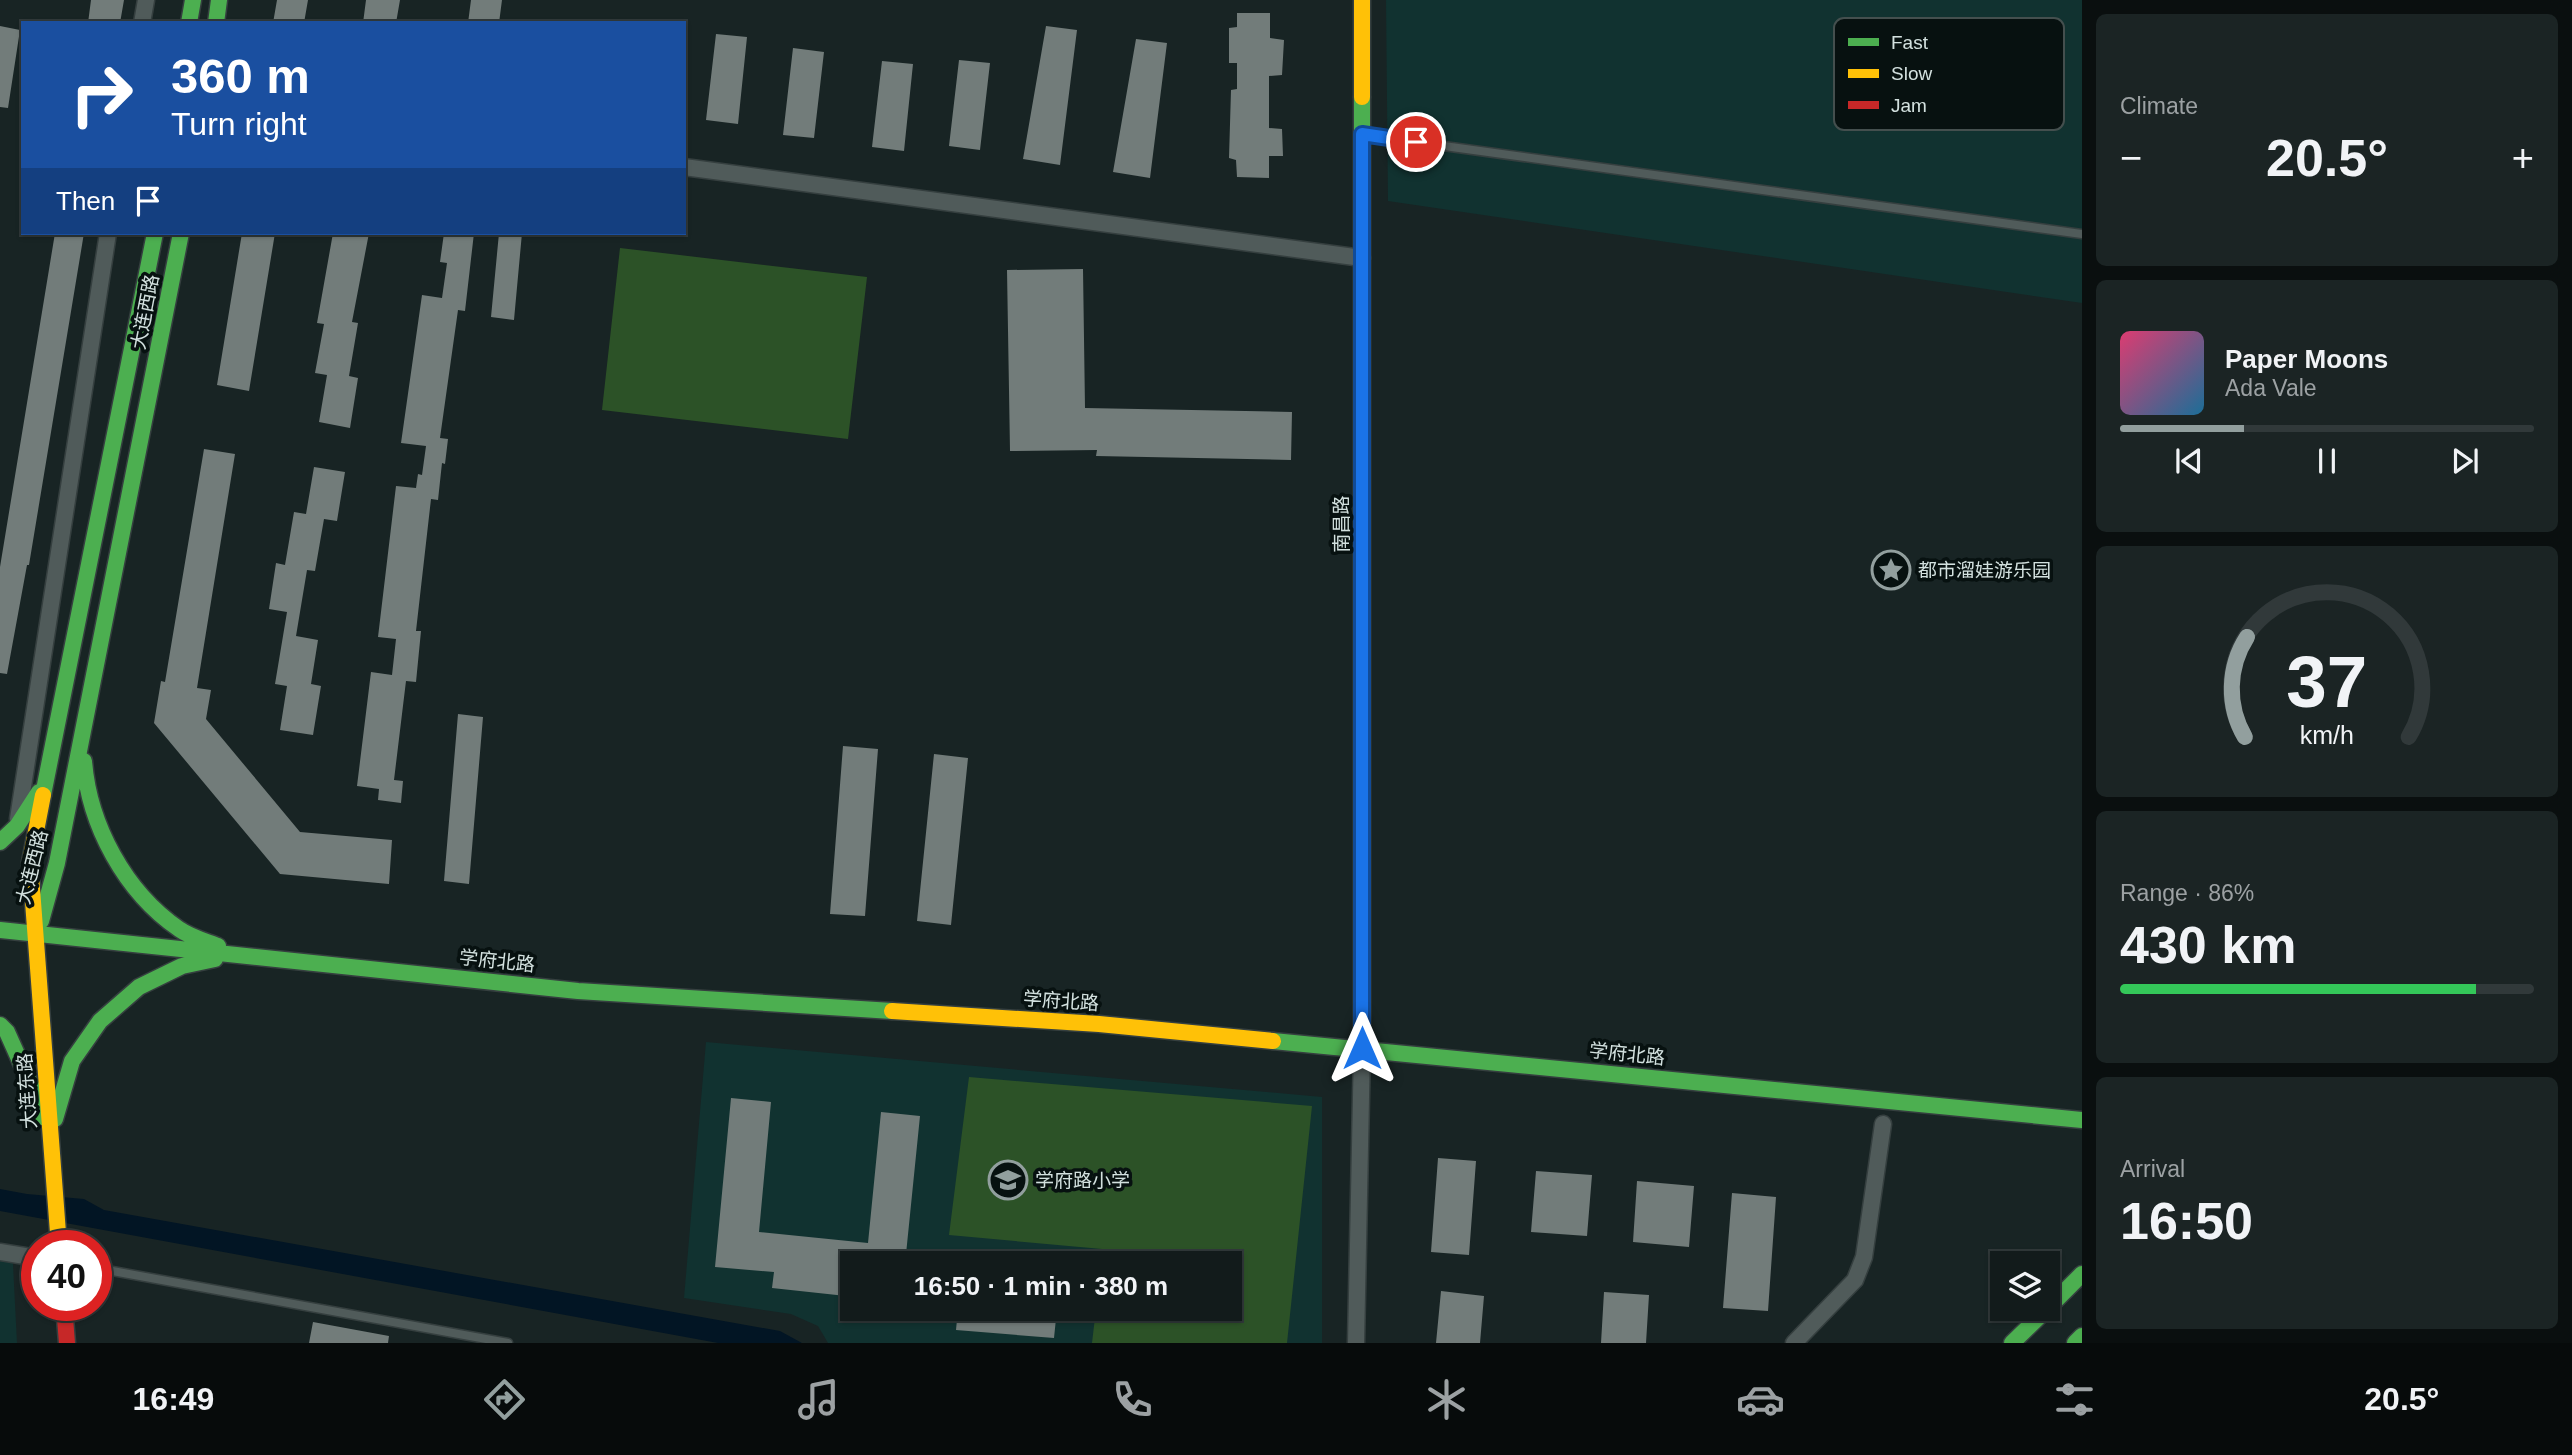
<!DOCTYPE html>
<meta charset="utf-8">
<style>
:root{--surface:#121b1b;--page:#1b2424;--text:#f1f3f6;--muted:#9ca1a3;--line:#31393a;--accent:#929f9e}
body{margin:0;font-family:Arial,"Noto Sans SC",sans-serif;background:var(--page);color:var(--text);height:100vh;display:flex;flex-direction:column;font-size:26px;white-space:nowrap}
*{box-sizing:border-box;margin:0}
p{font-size:23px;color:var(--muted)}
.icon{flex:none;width:38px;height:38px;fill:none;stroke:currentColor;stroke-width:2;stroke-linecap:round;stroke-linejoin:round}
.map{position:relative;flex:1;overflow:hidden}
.panel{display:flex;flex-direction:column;gap:14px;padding:14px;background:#0a0f0f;width:490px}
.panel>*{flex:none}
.banner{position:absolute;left:21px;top:21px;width:665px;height:214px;border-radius:0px;box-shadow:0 2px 5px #0004,0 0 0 2px var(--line);background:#1a4fa0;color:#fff;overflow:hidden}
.buttons{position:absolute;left:1990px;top:1251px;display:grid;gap:14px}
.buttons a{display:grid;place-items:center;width:70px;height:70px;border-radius:0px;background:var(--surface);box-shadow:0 2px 5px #0004,0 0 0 2px var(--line);font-size:35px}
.speed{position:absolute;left:21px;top:1230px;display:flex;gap:14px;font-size:35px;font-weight:700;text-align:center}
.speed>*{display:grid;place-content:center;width:91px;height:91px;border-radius:50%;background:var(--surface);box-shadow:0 2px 5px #0004,0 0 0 2px var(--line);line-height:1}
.speed .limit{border:10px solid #d22;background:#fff;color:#111}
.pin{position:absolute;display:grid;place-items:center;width:60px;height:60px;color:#fff;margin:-30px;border:4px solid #fff;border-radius:50%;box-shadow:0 2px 7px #0007}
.me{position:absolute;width:77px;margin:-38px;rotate:0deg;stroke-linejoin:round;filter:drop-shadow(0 0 5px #0008)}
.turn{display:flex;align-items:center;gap:24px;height:147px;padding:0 35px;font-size:32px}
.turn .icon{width:91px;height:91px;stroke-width:2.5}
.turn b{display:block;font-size:49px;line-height:60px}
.then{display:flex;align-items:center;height:66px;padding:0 35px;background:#0003;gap:14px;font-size:26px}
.big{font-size:52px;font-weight:600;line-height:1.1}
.panel .card{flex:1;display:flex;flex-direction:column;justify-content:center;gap:10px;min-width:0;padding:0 24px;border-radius:10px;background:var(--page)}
.panel .dial{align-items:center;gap:0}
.dial svg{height:182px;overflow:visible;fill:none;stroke:var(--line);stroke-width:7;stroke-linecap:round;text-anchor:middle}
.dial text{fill:var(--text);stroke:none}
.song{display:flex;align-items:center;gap:21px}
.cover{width:84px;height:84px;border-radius:10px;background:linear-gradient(135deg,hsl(340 70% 55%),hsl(200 70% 35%))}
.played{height:7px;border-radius:4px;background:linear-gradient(90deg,var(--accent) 30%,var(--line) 30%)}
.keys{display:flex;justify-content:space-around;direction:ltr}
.heat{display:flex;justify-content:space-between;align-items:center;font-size:38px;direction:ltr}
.charge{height:10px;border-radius:5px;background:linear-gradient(90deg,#34c759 86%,var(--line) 0)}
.trip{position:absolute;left:840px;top:1251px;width:402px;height:70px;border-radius:0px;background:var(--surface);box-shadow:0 2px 5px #0004,0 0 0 2px var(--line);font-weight:600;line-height:70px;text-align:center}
.dock{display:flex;height:112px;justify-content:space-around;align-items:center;background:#070b0b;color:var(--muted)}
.dock .icon{width:49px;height:49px}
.dock .on{color:var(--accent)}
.dock b{font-size:32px;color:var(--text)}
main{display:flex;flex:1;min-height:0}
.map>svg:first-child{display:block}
</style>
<main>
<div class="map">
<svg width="2082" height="1343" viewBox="0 0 2082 1343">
<rect width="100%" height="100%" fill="#182424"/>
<path fill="#113230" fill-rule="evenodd" d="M1386,0H2082V303L1388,201Z
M706,1042L1322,1097V1343H828L818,1326L791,1314L684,1298ZM852,1264H1230V1309H852Z
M0,1243L12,1245L17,1343H0Z"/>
<path fill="#2c5227" d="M620,248L867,277L848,439L602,410Z
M969,1077L1312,1106L1287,1343H1092L1096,1309H1230V1264L1101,1263L1102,1249L949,1235Z"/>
<path fill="#021524" d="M0,1189L27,1194L84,1199L104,1210L780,1331L802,1343H718L0,1211Z"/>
<path fill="#727c7a" d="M91,0H124L120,23H88Z
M277,0H308L304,23H273Z
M366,0H400L396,23H363Z
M471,0H502L499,23H468Z
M1237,13H1270V38L1284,40L1282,75L1269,76V128L1282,129L1283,156H1269V178L1237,177L1236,160L1229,158L1231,90L1237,89V63H1229V28L1237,27Z
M0,26L20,30L8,108L0,107Z
M1046,26L1077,30L1060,165L1023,159Z
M716,34L747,37L738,124L706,120Z
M1136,39L1167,43L1150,178L1113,172Z
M793,48L824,52L814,138L783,135Z
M959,60L990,63L980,150L949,146Z
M882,61L913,64L904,151L872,147Z
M55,233H84L29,565H27L7,674L0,673V567Z
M242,233H275L249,391L217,385Z
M333,233H369L352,322L358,323L349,376L358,378L350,428L319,422L327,375L315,373L324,324L317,323Z
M444,233H474L465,311L458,310L440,438L448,439L445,464L442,463L438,500L431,499L416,631H421L416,682L406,681L394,780L403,781L401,803L378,800L379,789L357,786L371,672L392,675L396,639L378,637L396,486L416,488L418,474L422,475L426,446L401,443L422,295L442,298L447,263L440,262Z
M499,233H522L514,320L491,317Z
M1083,269L1085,408L1292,412L1291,460L1096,456L1097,450L1010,451L1007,270Z
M204,449L235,454L197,688L211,690L206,719L300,832L392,840L389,884L280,874L154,723L161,681L165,682Z
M314,467L345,472L337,521L324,519L315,571L307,570L296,636L318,640L311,684L321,686L313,735L280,730L287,686L275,684L287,612L269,609L276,563L285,565L294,512L306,514Z
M458,714L483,717L469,884L444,881Z
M843,746L878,749L865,916L830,914Z
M934,754L968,758L951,925L917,921Z
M731,1098L771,1102L759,1232L868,1243L881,1112L920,1116L905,1264H849L846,1296L772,1288L774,1272L715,1267Z
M1438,1158L1476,1161L1469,1255L1431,1252Z
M1536,1171L1592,1175L1587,1236L1531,1232Z
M1637,1181L1694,1186L1689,1247L1633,1242Z
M1732,1193L1776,1197L1768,1311L1723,1308Z
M1441,1291L1484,1296L1480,1343H1436Z
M1604,1292L1649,1295L1646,1343H1601Z
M958,1309H1057L1054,1338L956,1330Z
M313,1322L389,1336L388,1343H309Z"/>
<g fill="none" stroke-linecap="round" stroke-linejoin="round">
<defs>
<path id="lane" d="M1364,135L2082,234
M96,1268L508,1343"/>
<path id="street" d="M142,23L146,0
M684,167L1362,258
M18,819L108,233
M0,1252L37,1258
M1356,1343L1362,1048
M1794,1343L1855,1280L1864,1257L1883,1124"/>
<path id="fast" d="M189,23L193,0
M216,23L219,0
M1362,97V1048
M84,761C89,825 125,892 179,929C190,937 205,941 218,946
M43,795L155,233
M0,842L17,826L39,792
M41,921L57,863L181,233
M0,930L578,991L892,1011
M0,1025L7,1032L33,1090L41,1117
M1273,1041L2082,1120
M55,1119L72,1061L100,1021L139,987L182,966L215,959
M2048,1308L2082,1274
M2012,1343L2047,1309
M2075,1343L2082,1336"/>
<path id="slow" d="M1362,0V97
M43,795L30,862L59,1246
M892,1011L1099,1024L1273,1041"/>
<path id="jam" d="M64,1306L67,1343"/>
</defs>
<use href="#lane" stroke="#353f3f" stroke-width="11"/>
<use href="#street" stroke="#353f3f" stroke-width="19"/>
<use href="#fast" stroke="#353f3f" stroke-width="19"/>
<use href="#slow" stroke="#353f3f" stroke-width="19"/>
<use href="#jam" stroke="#353f3f" stroke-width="19"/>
<use href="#lane" stroke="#505b5a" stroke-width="8"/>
<use href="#street" stroke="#505b5a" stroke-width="16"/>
<use href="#fast" stroke="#4caf50" stroke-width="16"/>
<use href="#slow" stroke="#ffc107" stroke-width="16"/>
<use href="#jam" stroke="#c62828" stroke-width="16"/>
</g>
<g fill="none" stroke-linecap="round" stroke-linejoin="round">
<defs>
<path id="route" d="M1362,1048V134L1416,142"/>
</defs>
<use href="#route" stroke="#114b97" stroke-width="18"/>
<use href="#route" stroke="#1a73e8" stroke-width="12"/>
</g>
<defs>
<symbol id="sight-ring" viewBox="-11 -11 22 22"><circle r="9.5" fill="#071110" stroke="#929f9e" stroke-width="1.5"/><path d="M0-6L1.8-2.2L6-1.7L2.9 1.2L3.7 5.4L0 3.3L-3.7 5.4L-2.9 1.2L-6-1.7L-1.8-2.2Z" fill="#929f9e"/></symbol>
<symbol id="school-ring" viewBox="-11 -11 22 22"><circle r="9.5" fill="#071110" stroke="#929f9e" stroke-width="1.5"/><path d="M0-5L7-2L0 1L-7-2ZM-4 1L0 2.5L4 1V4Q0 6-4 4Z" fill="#929f9e"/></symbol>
</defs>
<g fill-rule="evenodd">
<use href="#sight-ring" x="1869" y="548" width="44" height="44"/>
<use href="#school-ring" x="986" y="1158" width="44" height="44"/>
</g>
<g text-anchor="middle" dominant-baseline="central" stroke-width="7" stroke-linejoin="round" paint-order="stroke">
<g font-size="19" fill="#d3e1df" stroke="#071110">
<text transform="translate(145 312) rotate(-79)">大连西路</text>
<text transform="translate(1341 524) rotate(-90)">南昌路</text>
<text transform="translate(32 867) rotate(-76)">大连西路</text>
<text transform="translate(497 961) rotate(6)">学府北路</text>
<text transform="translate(1061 1001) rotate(4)">学府北路</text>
<text transform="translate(1627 1054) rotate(6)">学府北路</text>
<text transform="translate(27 1091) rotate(-94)">大连东路</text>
</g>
<g font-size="19" fill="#d3e1df" stroke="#071110" text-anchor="start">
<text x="1918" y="570">都市溜娃游乐园</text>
<text x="1035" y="1180">学府路小学</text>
</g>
</g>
<rect x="1834" y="18" width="230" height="112" rx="10" fill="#071110" stroke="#444f4e" stroke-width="2"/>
<rect x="1848" y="38" width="31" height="8" fill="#4caf50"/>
<rect x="1848" y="69" width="31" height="9" fill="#ffc107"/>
<rect x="1848" y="101" width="31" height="8" fill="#c62828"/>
<g font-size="19" fill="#d3e1df">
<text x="1891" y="49">Fast</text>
<text x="1891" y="80">Slow</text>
<text x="1891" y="112">Jam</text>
</g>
</svg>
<div class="buttons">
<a><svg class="icon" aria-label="layers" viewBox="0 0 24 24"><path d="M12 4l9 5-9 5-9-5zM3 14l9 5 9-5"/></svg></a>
</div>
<div class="speed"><div class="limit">40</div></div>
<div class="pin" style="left:1416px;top:142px;background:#d93025"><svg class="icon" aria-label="arrive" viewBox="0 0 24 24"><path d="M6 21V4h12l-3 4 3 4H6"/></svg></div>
<svg class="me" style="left:1362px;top:1048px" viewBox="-20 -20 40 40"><path d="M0-17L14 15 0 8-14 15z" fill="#1a73e8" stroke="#fff" stroke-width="4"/></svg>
<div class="trip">16:50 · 1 min · 380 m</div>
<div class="banner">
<div class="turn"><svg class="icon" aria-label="right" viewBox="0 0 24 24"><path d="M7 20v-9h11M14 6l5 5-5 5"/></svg><div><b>360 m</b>Turn right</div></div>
<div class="then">Then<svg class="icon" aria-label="arrive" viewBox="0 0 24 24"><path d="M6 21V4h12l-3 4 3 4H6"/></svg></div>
</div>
</div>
<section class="panel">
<div class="card"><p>Climate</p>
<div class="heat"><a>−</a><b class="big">20.5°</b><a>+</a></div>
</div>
<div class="card">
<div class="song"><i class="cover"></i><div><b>Paper Moons</b><p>Ada Vale</p></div></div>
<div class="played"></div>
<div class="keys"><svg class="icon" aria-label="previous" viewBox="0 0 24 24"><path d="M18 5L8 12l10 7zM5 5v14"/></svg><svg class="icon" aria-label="pause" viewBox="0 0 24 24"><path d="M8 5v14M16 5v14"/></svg><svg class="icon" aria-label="next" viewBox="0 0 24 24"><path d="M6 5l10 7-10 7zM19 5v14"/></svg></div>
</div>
<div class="card dial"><svg viewBox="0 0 100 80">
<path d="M14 69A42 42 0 1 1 86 69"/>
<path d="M14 69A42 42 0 0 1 15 25" stroke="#929f9e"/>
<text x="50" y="56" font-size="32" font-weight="700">37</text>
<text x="50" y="72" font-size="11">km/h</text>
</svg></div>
<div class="card"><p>Range · 86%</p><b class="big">430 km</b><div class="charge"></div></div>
<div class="card"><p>Arrival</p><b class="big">16:50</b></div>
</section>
</main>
<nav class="dock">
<b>16:49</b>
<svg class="icon on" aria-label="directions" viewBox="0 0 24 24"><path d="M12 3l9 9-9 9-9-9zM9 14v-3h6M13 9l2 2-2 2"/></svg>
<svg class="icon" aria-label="music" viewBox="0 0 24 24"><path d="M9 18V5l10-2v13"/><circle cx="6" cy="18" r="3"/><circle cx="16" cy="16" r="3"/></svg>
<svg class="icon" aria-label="phone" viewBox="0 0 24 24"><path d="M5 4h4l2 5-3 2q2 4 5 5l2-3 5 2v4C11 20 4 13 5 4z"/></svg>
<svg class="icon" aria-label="climate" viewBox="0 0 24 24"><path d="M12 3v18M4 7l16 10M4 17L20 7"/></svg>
<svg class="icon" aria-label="car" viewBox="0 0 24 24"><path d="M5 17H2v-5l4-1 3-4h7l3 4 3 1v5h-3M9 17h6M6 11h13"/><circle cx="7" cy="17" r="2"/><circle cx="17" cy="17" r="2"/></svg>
<svg class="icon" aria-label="filters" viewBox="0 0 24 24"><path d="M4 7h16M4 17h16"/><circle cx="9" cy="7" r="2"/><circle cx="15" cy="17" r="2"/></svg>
<b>20.5°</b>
</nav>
